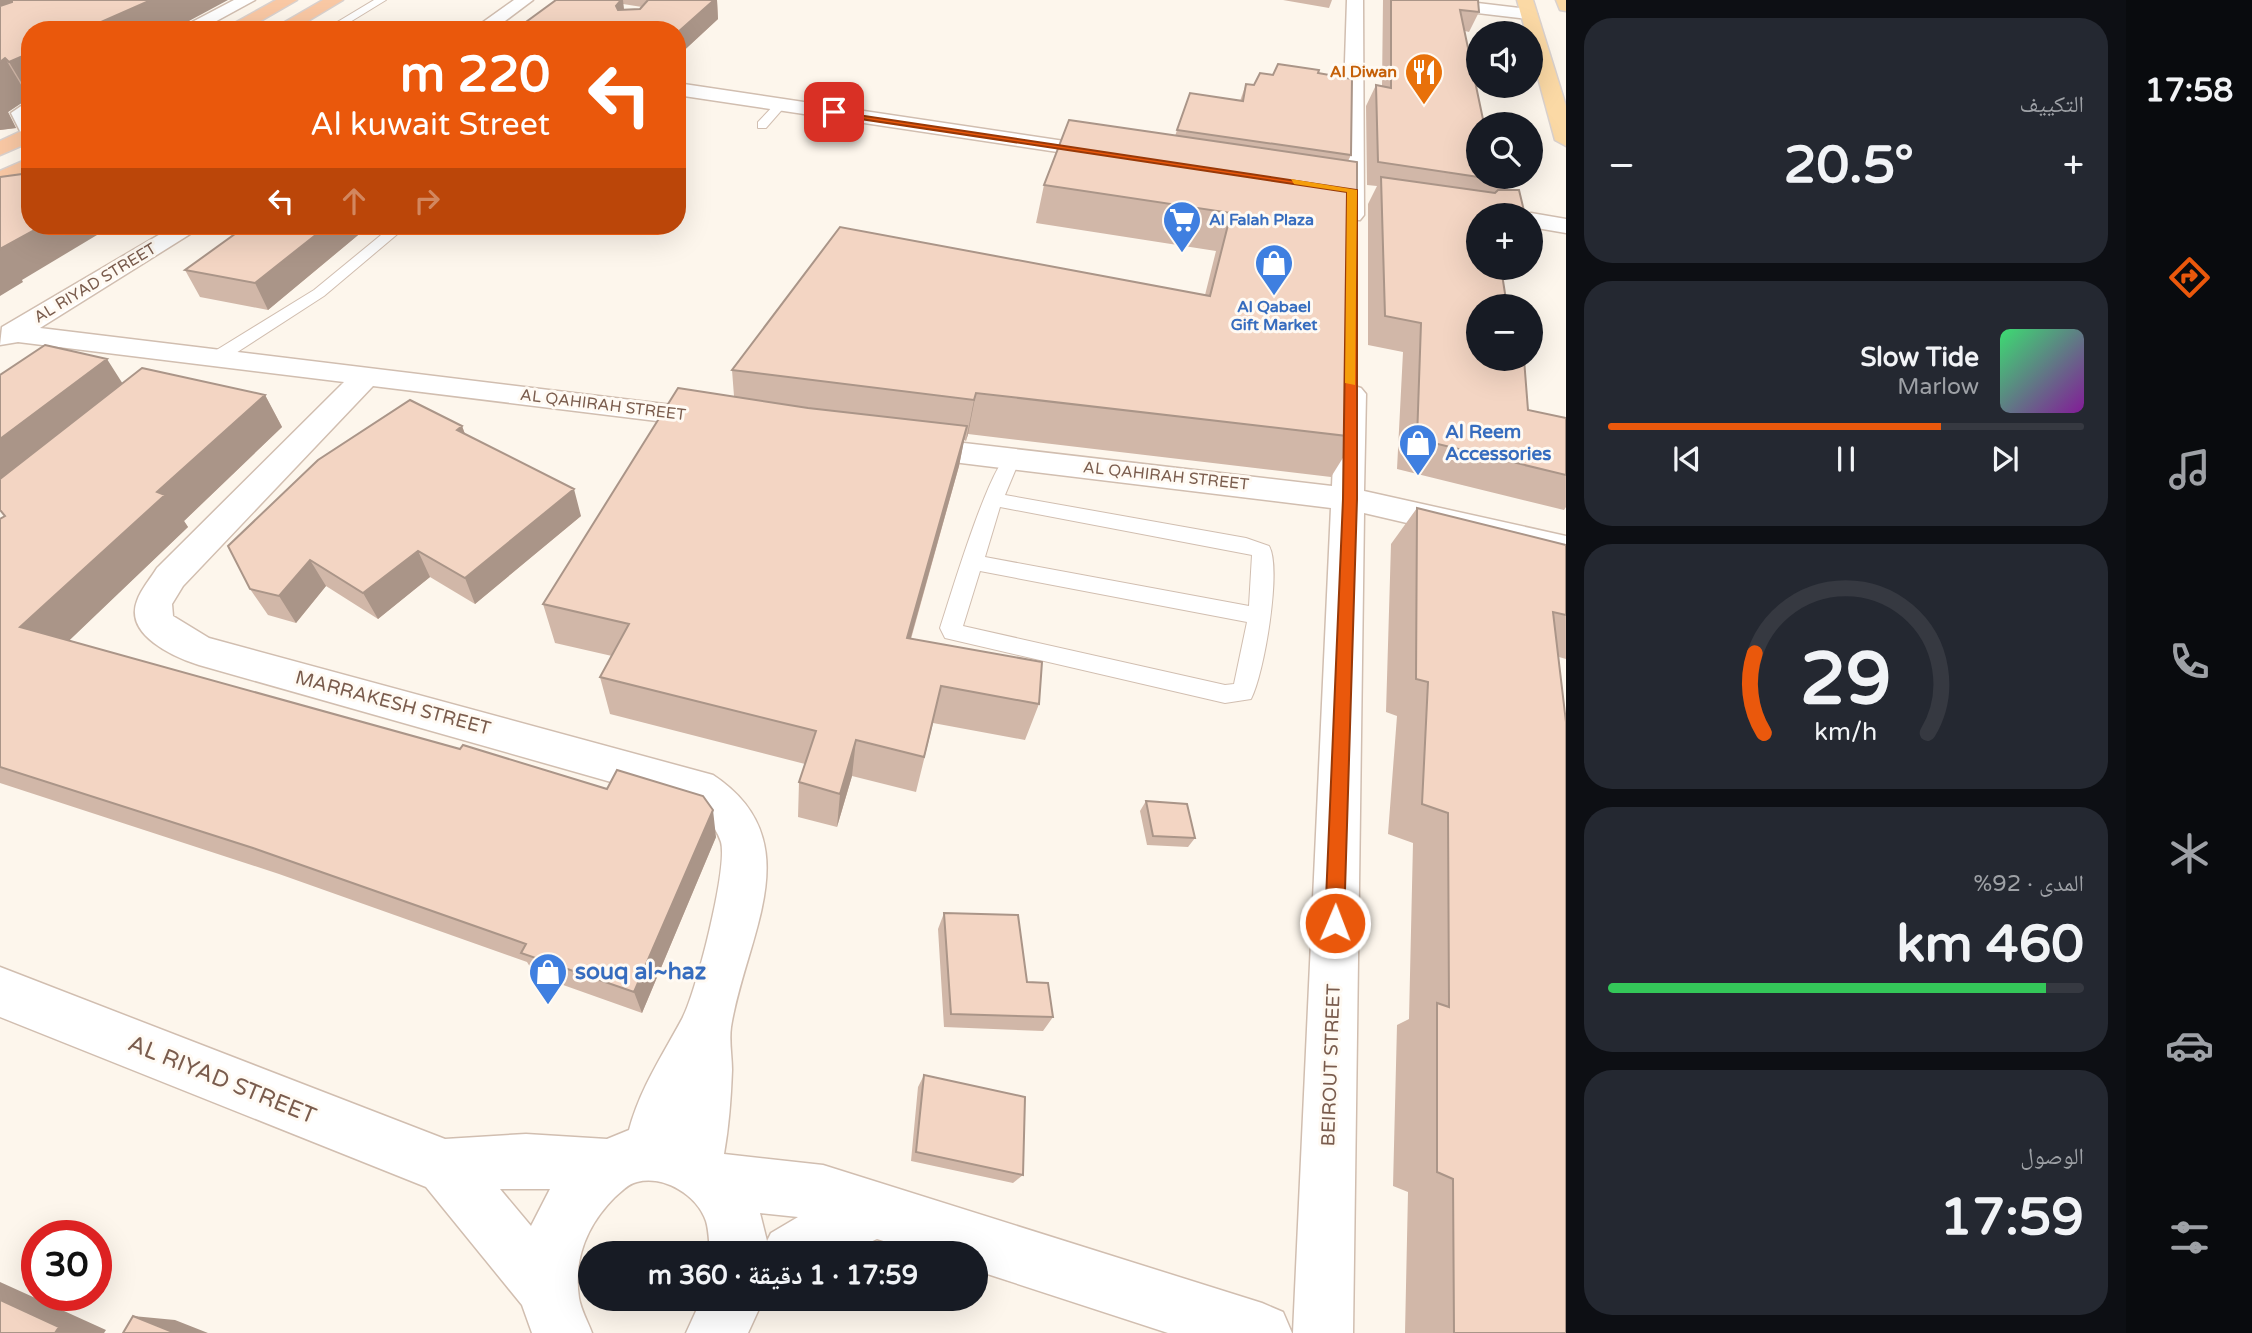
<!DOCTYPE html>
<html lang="ar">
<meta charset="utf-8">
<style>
:root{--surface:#171b24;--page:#242831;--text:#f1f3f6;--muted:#9ea1a6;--line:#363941;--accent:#ea580c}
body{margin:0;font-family:"Varela Round","Noto Naskh Arabic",sans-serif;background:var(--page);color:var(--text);direction:rtl;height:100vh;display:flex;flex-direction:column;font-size:26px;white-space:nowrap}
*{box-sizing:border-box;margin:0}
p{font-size:23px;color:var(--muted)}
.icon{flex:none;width:38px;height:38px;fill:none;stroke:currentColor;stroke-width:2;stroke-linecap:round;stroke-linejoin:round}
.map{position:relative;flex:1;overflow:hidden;direction:ltr}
.panel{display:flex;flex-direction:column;gap:18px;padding:18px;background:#0d0f14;width:560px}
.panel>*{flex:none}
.hud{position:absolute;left:21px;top:21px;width:665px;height:214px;border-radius:28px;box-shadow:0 7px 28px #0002;direction:rtl;background:#ea580c;color:#fff;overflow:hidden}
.fabs{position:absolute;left:1466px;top:21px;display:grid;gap:14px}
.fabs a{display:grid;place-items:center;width:77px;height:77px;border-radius:50%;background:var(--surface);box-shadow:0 7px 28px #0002;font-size:35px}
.speed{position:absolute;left:21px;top:1220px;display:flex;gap:14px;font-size:35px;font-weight:700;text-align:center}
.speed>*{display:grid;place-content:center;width:91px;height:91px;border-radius:50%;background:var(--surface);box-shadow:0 7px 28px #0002;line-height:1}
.speed .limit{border:10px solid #d22;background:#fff;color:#111}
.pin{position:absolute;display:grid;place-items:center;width:60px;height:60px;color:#fff;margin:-30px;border-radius:14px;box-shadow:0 4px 10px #0006}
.me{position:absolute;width:77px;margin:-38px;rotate:1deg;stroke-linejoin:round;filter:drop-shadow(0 0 5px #0008)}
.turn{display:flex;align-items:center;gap:24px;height:147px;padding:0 21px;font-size:32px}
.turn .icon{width:91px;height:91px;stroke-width:2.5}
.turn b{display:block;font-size:49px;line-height:60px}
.lanes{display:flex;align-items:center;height:66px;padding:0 21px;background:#0003;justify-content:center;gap:35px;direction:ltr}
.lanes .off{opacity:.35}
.big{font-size:52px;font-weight:800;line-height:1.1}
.panel .card{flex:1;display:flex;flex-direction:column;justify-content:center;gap:10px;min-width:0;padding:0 24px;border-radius:28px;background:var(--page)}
.panel .dial{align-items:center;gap:0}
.dial svg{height:182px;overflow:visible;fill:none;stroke:var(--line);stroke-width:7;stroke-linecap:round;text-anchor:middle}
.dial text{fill:var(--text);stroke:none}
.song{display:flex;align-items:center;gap:21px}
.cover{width:84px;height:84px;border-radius:10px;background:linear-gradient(135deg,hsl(140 70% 55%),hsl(290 70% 35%))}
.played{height:7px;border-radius:4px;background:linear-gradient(90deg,var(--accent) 70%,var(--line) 70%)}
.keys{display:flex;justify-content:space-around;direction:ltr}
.heat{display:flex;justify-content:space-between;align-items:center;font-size:38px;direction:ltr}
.charge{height:10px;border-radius:5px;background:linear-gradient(90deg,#34c759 92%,var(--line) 0)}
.trip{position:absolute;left:578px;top:1241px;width:410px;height:70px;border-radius:35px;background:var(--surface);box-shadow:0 7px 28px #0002;font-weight:800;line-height:70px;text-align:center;direction:rtl}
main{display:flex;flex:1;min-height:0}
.dock{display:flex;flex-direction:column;width:126px;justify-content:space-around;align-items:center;background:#090b0e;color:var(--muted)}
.dock .icon{width:49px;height:49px}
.dock .selected{color:var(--accent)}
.dock b{font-size:32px;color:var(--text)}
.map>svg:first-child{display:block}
</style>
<main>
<nav class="dock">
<b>17:58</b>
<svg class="icon selected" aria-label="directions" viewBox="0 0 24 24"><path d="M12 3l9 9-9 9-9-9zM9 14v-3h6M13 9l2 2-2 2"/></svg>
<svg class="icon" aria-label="music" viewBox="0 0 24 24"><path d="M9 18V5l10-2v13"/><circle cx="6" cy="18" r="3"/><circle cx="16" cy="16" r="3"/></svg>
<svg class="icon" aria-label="phone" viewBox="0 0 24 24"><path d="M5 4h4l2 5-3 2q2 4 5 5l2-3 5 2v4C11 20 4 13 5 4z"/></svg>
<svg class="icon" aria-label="climate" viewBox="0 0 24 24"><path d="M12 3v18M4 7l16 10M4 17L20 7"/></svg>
<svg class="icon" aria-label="car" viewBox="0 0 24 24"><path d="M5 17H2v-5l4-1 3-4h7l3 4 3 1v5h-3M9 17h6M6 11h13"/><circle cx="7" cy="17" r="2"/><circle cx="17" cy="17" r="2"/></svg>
<svg class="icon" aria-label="filters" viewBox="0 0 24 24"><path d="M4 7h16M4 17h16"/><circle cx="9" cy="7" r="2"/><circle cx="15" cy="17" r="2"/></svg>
</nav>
<section class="panel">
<div class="card"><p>التكييف</p>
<div class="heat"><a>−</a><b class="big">20.5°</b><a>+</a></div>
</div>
<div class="card">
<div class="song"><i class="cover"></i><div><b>Slow Tide</b><p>Marlow</p></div></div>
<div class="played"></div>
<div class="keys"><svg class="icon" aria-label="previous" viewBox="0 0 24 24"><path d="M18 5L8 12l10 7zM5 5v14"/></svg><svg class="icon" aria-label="pause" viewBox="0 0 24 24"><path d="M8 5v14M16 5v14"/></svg><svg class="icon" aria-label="next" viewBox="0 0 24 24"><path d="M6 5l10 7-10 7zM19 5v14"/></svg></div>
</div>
<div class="card dial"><svg viewBox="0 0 100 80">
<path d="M14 69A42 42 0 1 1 86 69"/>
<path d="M14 69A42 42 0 0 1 10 34" stroke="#ea580c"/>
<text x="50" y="56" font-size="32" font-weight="700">29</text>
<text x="50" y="72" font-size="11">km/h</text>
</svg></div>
<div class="card"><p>المدى · 92%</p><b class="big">460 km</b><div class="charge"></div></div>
<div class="card"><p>الوصول</p><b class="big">17:59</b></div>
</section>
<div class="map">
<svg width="1566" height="1333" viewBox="0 0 1566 1333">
<rect width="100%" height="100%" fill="#fdf6ec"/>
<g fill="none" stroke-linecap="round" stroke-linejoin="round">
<defs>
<path id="service" d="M374,0H386L337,30H324Z
M777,102L787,104L766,128H758V122Z
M392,226H407L324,296L222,362H210V354L314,290Z
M1011,453L1020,459L1005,495L1246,538L1269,546C1282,568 1264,675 1251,699L1225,703L945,638L940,628C949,601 991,458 1011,453ZM1000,507L1252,555L1249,606L985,557ZM980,571L1247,622L1234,684L1225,685L963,626Z"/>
<path id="minor" d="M234,0H255L200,30H177Z
M514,0H533L493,30H472Z
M1347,0H1363L1364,215L1360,220H1344L1340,215Z
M1401,0H1452L1529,9L1537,14L1529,19L1409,5Z
M677,83L1111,148L1122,154L1111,160L677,95Z
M30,100V139L23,137L11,113Z
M1531,213L1566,219V233L1531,227V215H1522Z
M174,226H203L40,328L714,410L725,412L729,419L725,426L714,428L373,386L183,586L172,604L173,616L209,638L713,775C813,841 745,937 731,1027C729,1041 732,1056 732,1070C731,1098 729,1126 724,1154L823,1165L1262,1303L1283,1312L1292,1333H1168L975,1270V1253H922L877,1239L846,1253H710C709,1243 709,1231 706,1221C697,1195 664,1175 637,1182C628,1184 622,1191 615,1197C588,1224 573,1258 579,1298C581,1310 588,1322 592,1333H532L522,1305L426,1187L0,1017V967L445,1139L526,1134L607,1139L629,1130C640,1089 662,1056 682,1019C696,994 728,867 721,842C715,823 700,813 685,803L199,665C174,657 124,635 137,601C141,589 151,578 157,568L344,382L18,342L0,345L2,327ZM500,1189H550L531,1226ZM760,1213L798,1217L771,1233L767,1241Z
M1351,385L1361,388L1366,394L1364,491L1566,536V560L1364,513L1353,1333H1293L1331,508L912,457L901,454L896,447L901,440L912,437L1332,486L1336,394L1341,388Z
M702,1298H764L748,1333H686Z"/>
<path id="primary" d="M1517,0H1533L1566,106V146L1555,140L1531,52V33H1526Z
M1556,0H1566V11L1560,10Z"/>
<path id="trunk" d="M276,0H297L245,30H222Z
M323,0H343L293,30H271Z
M30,127V142L0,155V141Z
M30,158V173L0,187V171Z"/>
</defs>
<use href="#service" stroke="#d1beb0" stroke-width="2"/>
<use href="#minor" stroke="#d1beb0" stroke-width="3"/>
<use href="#primary" stroke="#dad1cd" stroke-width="3"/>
<use href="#trunk" stroke="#dad1cd" stroke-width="3"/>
<use href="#service" fill="#fff" fill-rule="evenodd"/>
<use href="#minor" fill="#fff" fill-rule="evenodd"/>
<use href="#primary" fill="#fbd9a5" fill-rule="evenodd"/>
<use href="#trunk" fill="#f9c8a4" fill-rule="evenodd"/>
</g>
<path fill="#d1b7a8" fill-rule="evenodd" d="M0,0L176,28L175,30H30V99L29,98L8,112L16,128L0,130Z
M556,0H717L718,19L677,57ZM623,4L642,7L640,9L624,10Z
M1283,0H1332L1329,8Z
M1383,0H1478L1479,12L1469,32L1465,31L1479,177L1512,182L1507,190L1479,215V306L1528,410L1566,418V507L1564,510L1397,469L1403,352L1368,345V204L1377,186L1367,185L1366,106L1376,85L1382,86Z
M1318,73L1351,155L1348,161L1357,298L1351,308L1356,437L1331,477L968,434L966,441L964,440L959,466L911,639L1039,704L1025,740L933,723L916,792L852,776L837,827L798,817L799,782L805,764L610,714L600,677L612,656L555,643L543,604L734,396L732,370L1205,295L1216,251L1036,223L1044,185L1175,136L1190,93L1240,101L1246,84L1254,85L1273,75Z
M246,226H369L268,310L200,297L185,270Z
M123,383L265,395L282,427L184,521L188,527L69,640L716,837L642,1013L535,975L527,962L279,874L0,783V519L5,516Z
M462,426L465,434L581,516L475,604L430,577L378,619L326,586L296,623L268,615L250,589Z
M1417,508L1566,545V659L1559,657L1566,1333H1405L1408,1192L1393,1186L1397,1025L1409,1019L1413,843L1388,834L1397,716L1386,712L1391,544Z
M1146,801L1195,838L1188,847L1147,845L1140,811Z
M944,913L1027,982L1053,1017L1043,1031L944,1027L938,929Z
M924,1075L1023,1175L1013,1183L911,1161L918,1087Z"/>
<path fill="#aa9588" d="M0,0H82L0,36Z
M151,0H228L176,28L175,30H83Z
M621,0H623L625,20L616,6Z
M714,0H717L718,19L677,57V33Z
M30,53V97L9,62Z
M5,58L29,98L8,112L16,128L0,130V62Z
M42,226H112L22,280L23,282L0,296V249Z
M327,226H369L268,310L255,283Z
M107,359L128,392L0,493V439Z
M976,393L968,434L966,441L974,400Z
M265,395L282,427L184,521L188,527L52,657L20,627L157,492Z
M462,426L472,454L457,430Z
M967,426L959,466L900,676L907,638Z
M574,489L581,516L475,604L465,578Z
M418,551L430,577L378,619L363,593Z
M310,560L326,586L296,623L279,596Z
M856,740L852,776L837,827L840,794Z
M713,810L716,837L642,1013L634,992Z
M0,1282L106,1330L104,1333H55L0,1300Z
M133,1316L175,1320L208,1333H175Z"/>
<path fill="#f3d5c3" stroke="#aa9588" stroke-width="2" d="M12,0H151L83,30H30V53L9,62L5,58L0,62V6L12,2Z
M556,0H621L616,6L618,10L640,9L648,0H714L677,33V30H515Z
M1391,0H1478L1479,12L1460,10L1484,124H1479V177H1511L1512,182L1378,162L1376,85L1391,88Z
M1278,64L1319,70L1318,73L1352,79L1351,155L1177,130L1190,93L1243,101L1246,84L1254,85L1260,73L1273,75Z
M1069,120L1357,162V298L1351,297L1356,437L976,393L974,400L732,370L840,227L1210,296L1231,213L1044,185Z
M30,173V226H42L0,249V177Z
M1381,177L1495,193L1498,190H1519L1525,215H1479V268H1501L1507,306H1479V359H1524L1528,410L1566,418V475L1417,439L1421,323L1385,316Z
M246,226H327L255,283L185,270Z
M45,345L107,359L0,439V375Z
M142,368L265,395L157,492L165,495L20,627L460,749L463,745L607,789L617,770L703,796L713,810L634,992L521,953L526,944L253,848L0,767V519L5,516L0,510V479Z
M678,388L808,408L967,426L907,638L1042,662L1039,704L941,686L924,757L856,740L840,794L799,782L816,731L600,677L629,624L543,604Z
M410,400L462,426L457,430L574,489L465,578L418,551L363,593L310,560L279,596L250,589L228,546L318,460Z
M1417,508L1566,545V615L1553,612L1566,722V1333H1454L1453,1179L1437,1172V1003L1449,1007L1448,813L1422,804L1428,682L1416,679Z
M1146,801L1187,804L1195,838L1153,836Z
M944,913L1018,915L1027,982L1048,983L1053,1017L951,1014Z
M924,1075L1025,1097L1023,1175L916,1152Z
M0,1300L59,1327L55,1333H0Z
M133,1316L175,1333H123Z"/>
<path fill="#ea580c" stroke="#983908" stroke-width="2" d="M831,111L1357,190V499L1344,923L1342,930L1335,932L1328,930L1325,923L1343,499L1347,192L834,115Z"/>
<path fill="#f59e0b" d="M1291,179L1357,190L1355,385L1345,383L1347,192L1294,184Z"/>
<defs>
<symbol id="restaurant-pin" viewBox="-11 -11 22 30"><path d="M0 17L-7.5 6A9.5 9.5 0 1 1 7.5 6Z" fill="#e8710a" stroke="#fffaf3"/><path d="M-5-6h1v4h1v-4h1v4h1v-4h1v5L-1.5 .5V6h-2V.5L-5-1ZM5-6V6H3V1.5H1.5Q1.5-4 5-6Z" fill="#fff"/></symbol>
<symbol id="supermarket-pin" viewBox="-11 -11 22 30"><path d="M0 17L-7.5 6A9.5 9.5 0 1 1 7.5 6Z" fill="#3f7fe0" stroke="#fffaf3"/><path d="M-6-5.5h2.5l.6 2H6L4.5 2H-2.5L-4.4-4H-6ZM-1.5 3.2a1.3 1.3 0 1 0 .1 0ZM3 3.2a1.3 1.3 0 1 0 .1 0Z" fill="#fff"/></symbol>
<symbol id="shop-pin" viewBox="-11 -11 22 30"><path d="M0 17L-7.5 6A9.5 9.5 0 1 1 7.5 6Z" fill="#3f7fe0" stroke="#fffaf3"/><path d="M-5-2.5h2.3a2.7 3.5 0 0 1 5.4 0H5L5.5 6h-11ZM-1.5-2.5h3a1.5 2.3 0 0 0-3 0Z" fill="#fff"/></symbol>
</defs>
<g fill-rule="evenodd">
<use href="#restaurant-pin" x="1402" y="50" width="44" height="60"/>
<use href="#supermarket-pin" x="1160" y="198" width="44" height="60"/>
<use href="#shop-pin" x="1252" y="241" width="44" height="60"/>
<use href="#shop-pin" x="1396" y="421" width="44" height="60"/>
<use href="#shop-pin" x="526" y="950" width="44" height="60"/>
</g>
<g text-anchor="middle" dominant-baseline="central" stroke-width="6" stroke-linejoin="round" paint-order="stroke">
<g font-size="16" font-weight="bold" fill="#c56008" stroke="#fffaf3" text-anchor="end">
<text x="1397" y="72">Al Diwan</text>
</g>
<g font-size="16" font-weight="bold" fill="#366cbe" stroke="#fffaf3" text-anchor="start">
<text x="1209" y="220">Al Falah Plaza</text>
<text x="1274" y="307" text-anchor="middle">Al Qabael<tspan x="1274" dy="18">Gift Market</tspan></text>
</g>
<g font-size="16" fill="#7a5c4d" stroke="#fffaf3">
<text transform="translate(95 283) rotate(-31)">AL RIYAD STREET</text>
<text transform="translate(603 405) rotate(7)">AL QAHIRAH STREET</text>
<text transform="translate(1166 476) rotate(6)">AL QAHIRAH STREET</text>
</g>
<g font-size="19" font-weight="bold" fill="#366cbe" stroke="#fffaf3" text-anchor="start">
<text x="1445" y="432">Al Reem<tspan x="1445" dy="22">Accessories</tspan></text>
</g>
<g font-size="19" fill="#7a5c4d" stroke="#fffaf3">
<text transform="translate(393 703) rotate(15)">MARRAKESH STREET</text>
<text transform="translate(1331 1065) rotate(-88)">BEIROUT STREET</text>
</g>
<g font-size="23" font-weight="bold" fill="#366cbe" stroke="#fffaf3" text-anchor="start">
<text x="575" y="972">souq al~haz</text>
</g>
<g font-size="23" fill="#7a5c4d" stroke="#fffaf3">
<text transform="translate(222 1080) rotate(22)">AL RIYAD STREET</text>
</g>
</g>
</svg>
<div class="fabs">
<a><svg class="icon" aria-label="sound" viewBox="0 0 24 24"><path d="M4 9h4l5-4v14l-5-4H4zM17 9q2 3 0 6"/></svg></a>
<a><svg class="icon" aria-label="search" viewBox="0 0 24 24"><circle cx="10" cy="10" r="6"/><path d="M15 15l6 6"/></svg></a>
<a>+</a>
<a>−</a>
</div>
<div class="speed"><div class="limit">30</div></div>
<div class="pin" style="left:834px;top:112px;background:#d93025"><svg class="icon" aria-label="arrive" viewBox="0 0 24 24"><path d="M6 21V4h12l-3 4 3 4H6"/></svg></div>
<svg class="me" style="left:1335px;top:923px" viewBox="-20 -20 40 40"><circle r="17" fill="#ea580c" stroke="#fff" stroke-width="3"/><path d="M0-11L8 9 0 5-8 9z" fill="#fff"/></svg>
<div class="trip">17:59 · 1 دقيقة · 360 m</div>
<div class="hud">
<div class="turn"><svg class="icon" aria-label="left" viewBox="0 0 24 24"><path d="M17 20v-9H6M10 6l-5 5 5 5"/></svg><div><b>220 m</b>Al kuwait Street</div></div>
<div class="lanes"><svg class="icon" aria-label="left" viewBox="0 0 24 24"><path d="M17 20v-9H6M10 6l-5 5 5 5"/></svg><svg class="icon off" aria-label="ahead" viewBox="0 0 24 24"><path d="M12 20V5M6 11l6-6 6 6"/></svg><svg class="icon off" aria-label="right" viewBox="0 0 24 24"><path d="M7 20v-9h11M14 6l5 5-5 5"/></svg></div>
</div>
</div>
</main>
